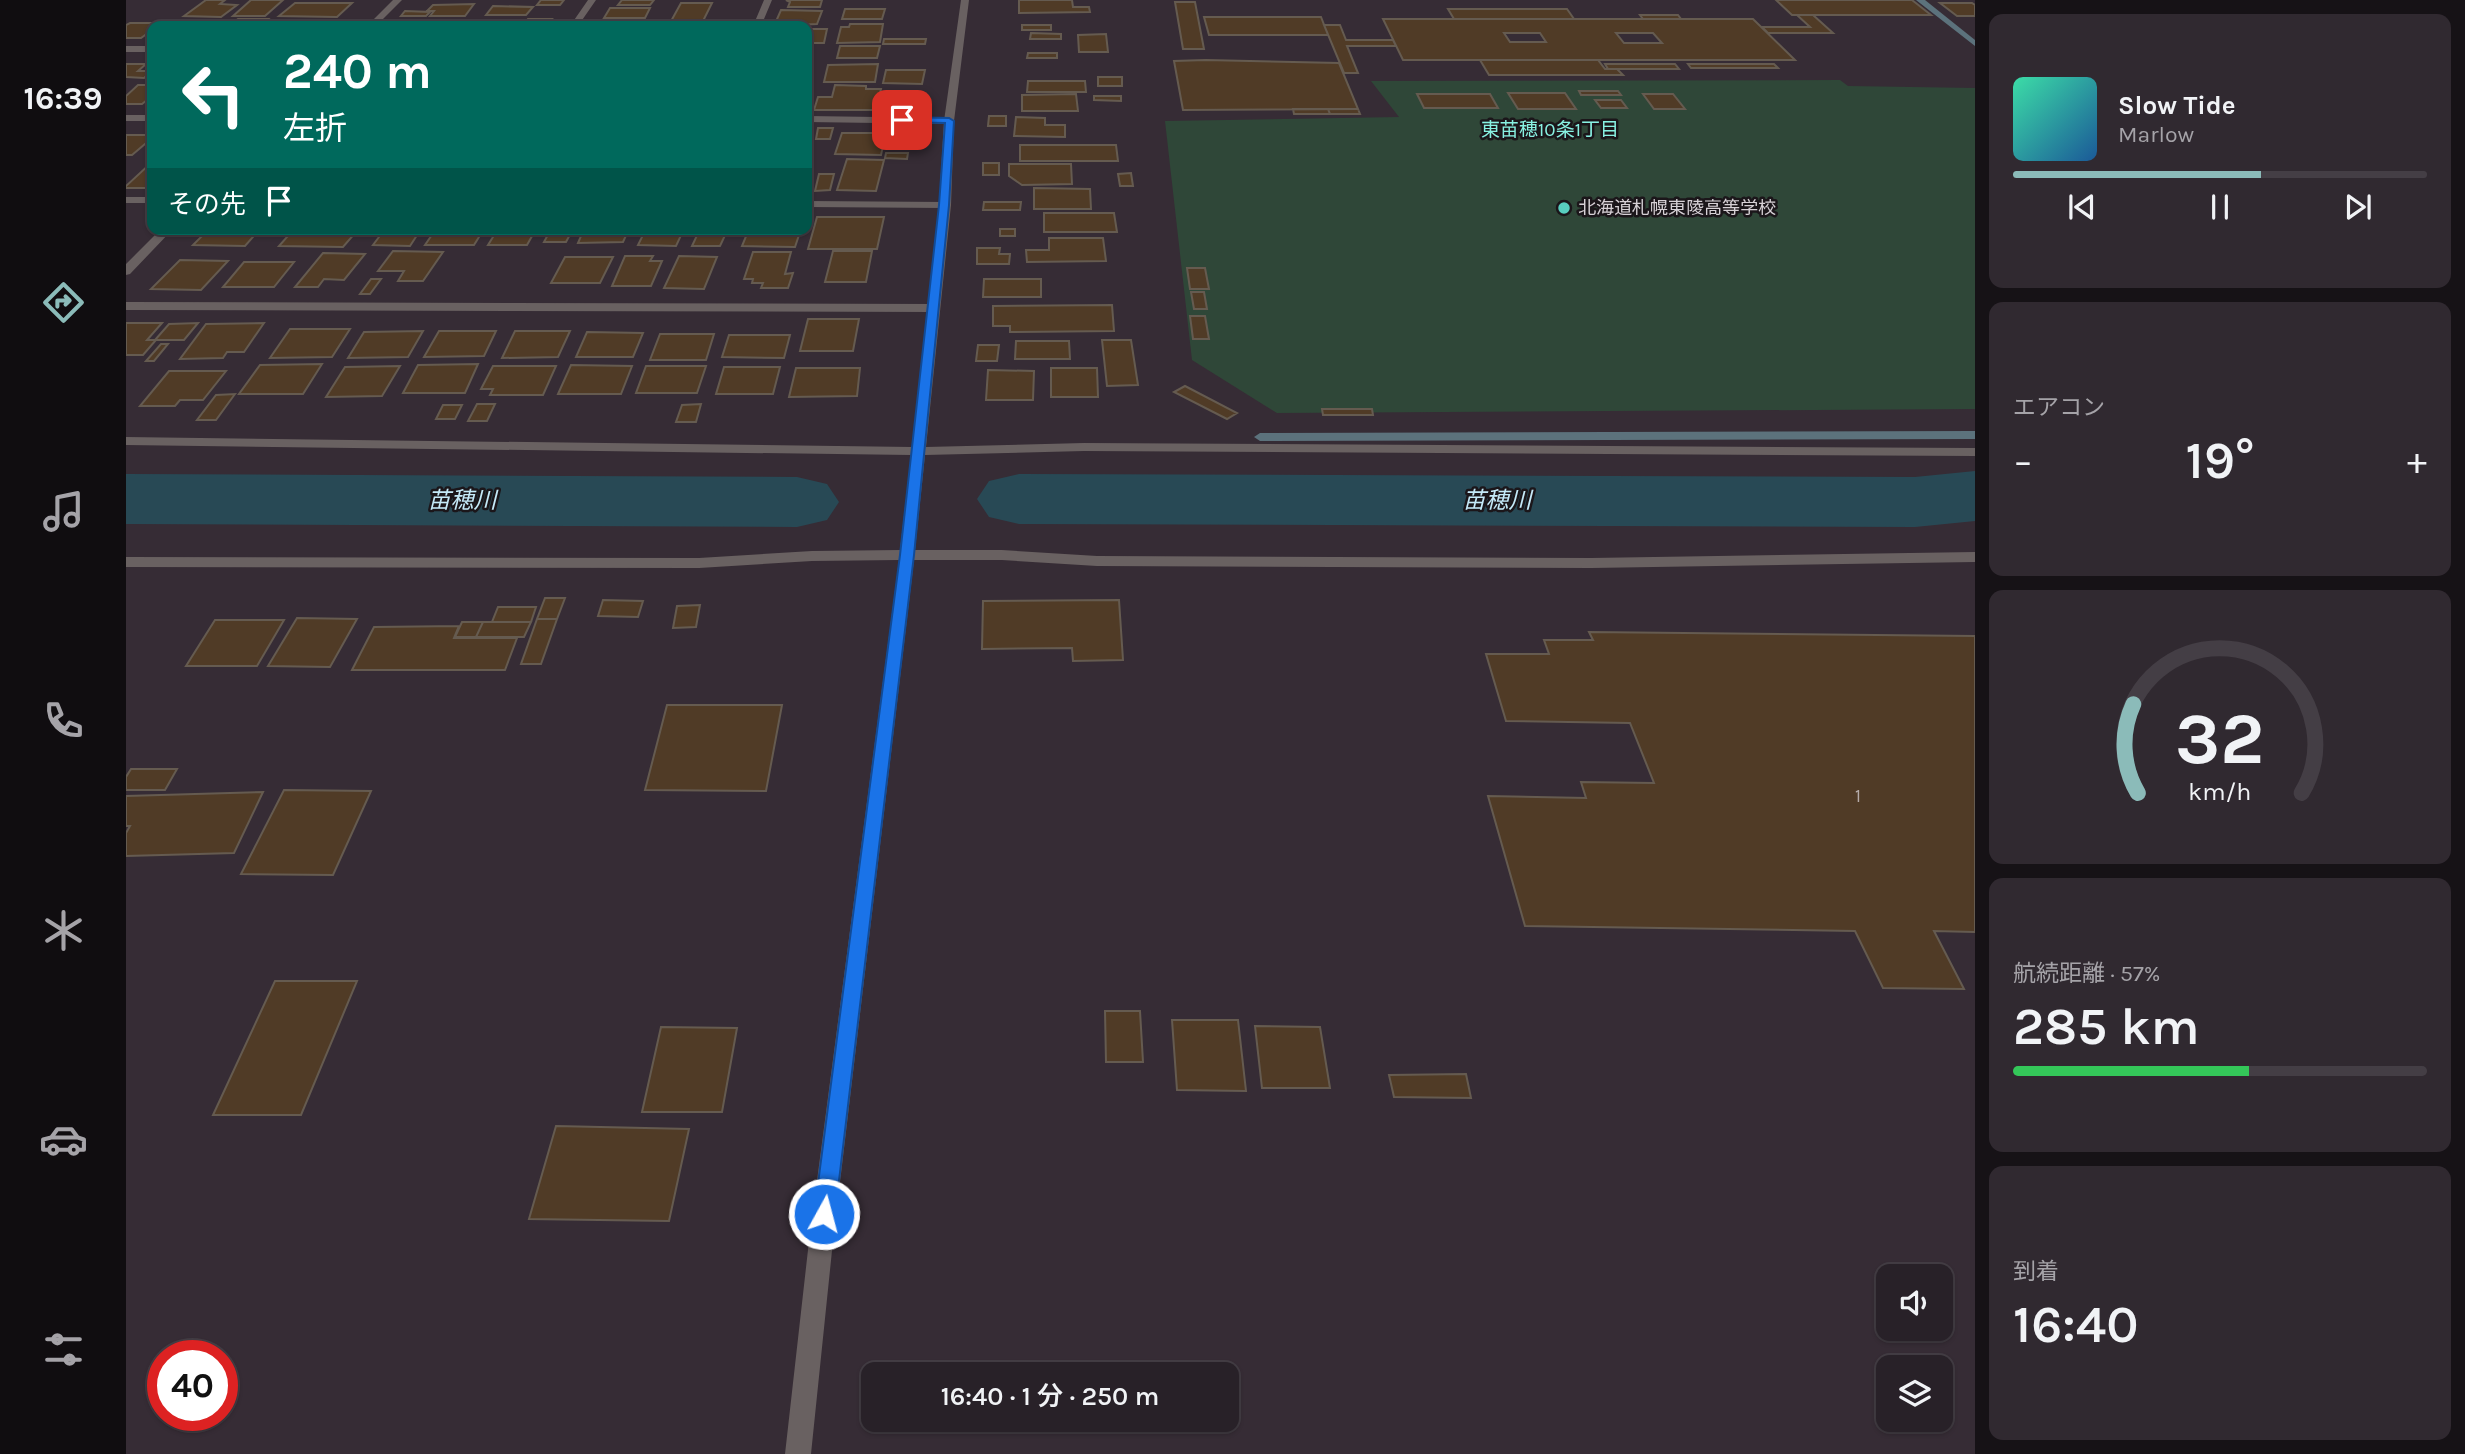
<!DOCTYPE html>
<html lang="ja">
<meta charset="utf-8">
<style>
:root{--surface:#282128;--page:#302930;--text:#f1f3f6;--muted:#a5a3a8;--line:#443e45;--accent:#8bbbb9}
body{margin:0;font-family:Karla,"Noto Sans JP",sans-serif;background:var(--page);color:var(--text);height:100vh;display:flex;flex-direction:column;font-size:26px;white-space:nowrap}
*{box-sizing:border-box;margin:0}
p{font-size:23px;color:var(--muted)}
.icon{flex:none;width:38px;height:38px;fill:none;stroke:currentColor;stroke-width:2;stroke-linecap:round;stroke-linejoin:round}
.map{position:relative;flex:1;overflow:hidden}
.details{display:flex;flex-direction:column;gap:14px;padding:14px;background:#161216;width:490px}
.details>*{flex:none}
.hud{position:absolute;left:21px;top:21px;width:665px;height:214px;border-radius:14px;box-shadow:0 2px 5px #0004,0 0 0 2px var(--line);background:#00695c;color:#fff;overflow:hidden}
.controls{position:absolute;left:1750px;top:1264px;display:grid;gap:14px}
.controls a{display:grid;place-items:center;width:77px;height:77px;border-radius:14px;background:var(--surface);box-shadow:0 2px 5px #0004,0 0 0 2px var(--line);font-size:35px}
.speed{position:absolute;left:21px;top:1340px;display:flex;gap:14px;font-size:35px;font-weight:700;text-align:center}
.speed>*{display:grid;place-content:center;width:91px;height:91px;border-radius:50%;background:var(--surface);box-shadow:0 2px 5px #0004,0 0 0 2px var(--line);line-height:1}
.speed .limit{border:10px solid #d22;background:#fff;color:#111}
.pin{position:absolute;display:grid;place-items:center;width:60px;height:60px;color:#fff;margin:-30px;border-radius:14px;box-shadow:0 4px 10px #0006}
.me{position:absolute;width:77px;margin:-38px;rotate:7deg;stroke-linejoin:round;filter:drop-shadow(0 0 5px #0008)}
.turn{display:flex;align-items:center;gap:24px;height:147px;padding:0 21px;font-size:32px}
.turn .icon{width:91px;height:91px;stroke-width:2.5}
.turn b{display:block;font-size:49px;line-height:60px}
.then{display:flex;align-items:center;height:66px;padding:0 21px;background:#0003;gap:14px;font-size:26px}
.big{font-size:52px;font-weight:600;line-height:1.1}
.details .widget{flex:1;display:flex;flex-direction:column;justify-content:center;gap:10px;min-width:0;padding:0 24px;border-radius:14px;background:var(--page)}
.details .dial{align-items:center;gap:0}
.dial svg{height:182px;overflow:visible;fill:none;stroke:var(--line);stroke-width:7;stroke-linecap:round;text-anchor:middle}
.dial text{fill:var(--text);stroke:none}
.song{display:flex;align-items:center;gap:21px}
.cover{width:84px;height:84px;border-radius:10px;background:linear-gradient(135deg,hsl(160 70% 55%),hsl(210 70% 35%))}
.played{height:7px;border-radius:4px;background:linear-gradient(90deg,var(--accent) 60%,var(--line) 60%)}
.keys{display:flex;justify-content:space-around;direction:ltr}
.heat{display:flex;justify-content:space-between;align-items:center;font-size:38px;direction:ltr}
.charge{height:10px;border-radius:5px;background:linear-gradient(90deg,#34c759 57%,var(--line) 0)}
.trip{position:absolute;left:735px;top:1362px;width:378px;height:70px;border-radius:14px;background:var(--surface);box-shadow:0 2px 5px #0004,0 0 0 2px var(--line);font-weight:600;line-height:70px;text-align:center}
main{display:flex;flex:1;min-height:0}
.dock{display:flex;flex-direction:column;width:126px;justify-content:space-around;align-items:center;background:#100d10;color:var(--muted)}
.dock .icon{width:49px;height:49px}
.dock .current{color:var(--accent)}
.dock b{font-size:32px;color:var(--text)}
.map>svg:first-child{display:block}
</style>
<main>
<nav class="dock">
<b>16:39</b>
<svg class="icon current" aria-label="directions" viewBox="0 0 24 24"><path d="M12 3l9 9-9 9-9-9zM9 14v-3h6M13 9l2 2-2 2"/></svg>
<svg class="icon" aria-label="music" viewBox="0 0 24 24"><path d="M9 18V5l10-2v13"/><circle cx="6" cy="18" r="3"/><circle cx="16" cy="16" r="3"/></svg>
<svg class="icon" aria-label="phone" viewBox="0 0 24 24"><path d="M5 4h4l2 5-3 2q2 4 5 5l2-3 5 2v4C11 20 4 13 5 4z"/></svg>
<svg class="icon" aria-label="climate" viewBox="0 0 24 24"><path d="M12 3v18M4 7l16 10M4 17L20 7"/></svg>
<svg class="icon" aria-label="car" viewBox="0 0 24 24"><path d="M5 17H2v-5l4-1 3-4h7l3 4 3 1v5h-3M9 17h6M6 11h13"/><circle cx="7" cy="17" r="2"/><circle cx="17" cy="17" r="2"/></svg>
<svg class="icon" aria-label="filters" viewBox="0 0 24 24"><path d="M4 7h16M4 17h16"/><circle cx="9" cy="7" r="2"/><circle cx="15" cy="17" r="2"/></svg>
</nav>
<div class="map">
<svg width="1849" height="1454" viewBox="0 0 1849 1454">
<rect width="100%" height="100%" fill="#362c35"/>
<path fill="#2f4738" d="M1714,80L1722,86L1849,88V409L1151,413L1066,360L1039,121L1273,117L1245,81Z"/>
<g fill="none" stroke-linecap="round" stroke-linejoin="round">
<path fill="#5c727c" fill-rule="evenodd" d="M1790,0H1799L1849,40V46Z
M1849,431V439L1134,441L1128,437L1134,433Z"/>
<path fill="#284955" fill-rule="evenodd" d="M1849,471V521L1789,527L893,524L863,517L851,499L863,481L893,474L1789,477Z
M0,474L671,477L701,484L713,502L701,520L671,527L0,524Z"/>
</g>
<path fill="#503b26" stroke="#655b50" stroke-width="2" fill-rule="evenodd" d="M80,0H99L94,4L111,5L95,17L58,16Z
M125,0H157L139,16H107Z
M415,0H438L434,5H411Z
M496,0H528L524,5H492Z
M660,0H696L694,7H662L664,2Z
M893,0H946L947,7H963L964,12L893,13Z
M1650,0H1786L1805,15H1666Z
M1049,2H1069L1078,49H1057Z
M169,3H226L211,17L153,16Z
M555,3H586L576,23H544Z
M1814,3H1846L1849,5V16H1831Z
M348,4L339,16H304L308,11H301L307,5Z
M367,6L407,7L400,15H360Z
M484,8H524L519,18H478Z
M719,9H759L756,19H716Z
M1322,9H1441L1448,19H1328Z
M655,10L696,11L691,24L648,26Z
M279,11L304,12L300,16H275Z
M1514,15H1552L1555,19H1517Z
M1671,15H1687L1707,33H1642L1636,27H1684Z
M1078,17H1195L1202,35H1083Z
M112,19H142L134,26H103Z
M402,19H426L423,24H398Z
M1257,19H1627L1669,60H1277ZM1378,33H1414L1420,42H1384ZM1490,33H1527L1536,43H1498Z
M179,20H213L207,26H165Z
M278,20H330L325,26H272Z
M583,20H617L615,24H581Z
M463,21H520L517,26H460Z
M356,22H395L392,26H352Z
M4,23H35L26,26V30L15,38H0V25Z
M48,23L94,24L91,26H45Z
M724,24H757L754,42L711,43L715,27H723Z
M896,25H925V30H896Z
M1198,25H1214L1220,40H1267L1270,46H1221L1232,73H1218Z
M681,29H701L698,43H681Z
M905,33L935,34V39H904Z
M980,34L982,52H953L952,35Z
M758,39H800L799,44H757Z
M714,46H754L751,58H711Z
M902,53H931V58H901Z
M1080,60L1213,63L1232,109L1057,110L1048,61Z
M1354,60H1472L1479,69H1491L1497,75H1363Z
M0,64H20L12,71H26L18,78L0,77Z
M752,64L749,82H698L702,65Z
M1479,64H1549L1553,69H1482Z
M1562,64H1648L1652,68H1565Z
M760,70H799L796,84L757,83Z
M972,77H996V86H972Z
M902,81H959L960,92H901Z
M12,85H26V96L16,104H0V96Z
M709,85L740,86V89H755L754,93L772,94L770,103H751L750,110H688L692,97H706Z
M1453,91H1492L1495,95H1455Z
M1382,93H1439L1450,109H1392Z
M950,94L952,111H896V95Z
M1291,94H1364L1372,108H1298Z
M1517,94H1547L1559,109H1528Z
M968,96H995V101L968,100Z
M1469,100H1495L1501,108H1475Z
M1167,109H1202L1204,114H1168Z
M1202,109H1232L1234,114H1204Z
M863,116H880V126H862Z
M890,117L919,118V125H939V137L888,136Z
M692,128H707L704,139H690Z
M716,133H760L755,155L709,154Z
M0,135H26V138L6,155H0Z
M894,145H990L992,161H894Z
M760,153H782L781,159L759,158Z
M721,159L758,160L750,191L711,190Z
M26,162V188H0V186Z
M857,163H873V175H857Z
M883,164H945L946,184L896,185L883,176Z
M1005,173L1007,186H994L992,174Z
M693,174H708L704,190L689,191Z
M908,188L964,189L965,209H908Z
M858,202H895L894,210H857Z
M918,213H988L991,232H918Z
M691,217H758L751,249H682Z
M83,229H134L119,246L67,245Z
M168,229H217L215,232H230L217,247L153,246Z
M259,229H295L284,246L247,245Z
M310,229H358L348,245H299Z
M372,229H410L401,245H362Z
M425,229H447L440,242H418Z
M458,229H503L497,242L452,243Z
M520,229H558L550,246L512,245Z
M574,229H602L594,246H566Z
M623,229H675L669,247L616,246Z
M874,229H889V236H874Z
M923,238H977L980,261L901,262L900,250H923Z
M851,248H874L873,254H884L883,264H851Z
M267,251L317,252L297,281H272L278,271H252Z
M707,251H746L740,282H699Z
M627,252H665L659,274L667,273L662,288H635L637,283H626L627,279H618Z
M197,253L239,254L218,280L198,279L192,287H169Z
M499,256H527L524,261H536L525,286H486Z
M553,256L591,257L578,289L538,288Z
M439,257H487L474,283H425Z
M54,260L102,261L75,290L25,289Z
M118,262H168L148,287H97Z
M1061,268H1079L1083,289H1064Z
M245,279H255L244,294H234Z
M858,279H915V297H857Z
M1065,292H1078L1081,309H1068Z
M986,305L988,331L884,332V326H867V306Z
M1064,316H1079L1083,339H1067Z
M682,319H733L727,351H674Z
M0,323H36L21,340H30L17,355H0Z
M72,323L58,340H29L43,324Z
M138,323L118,352H101L97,358L54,359L80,324Z
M164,329H224L206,357L144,358Z
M297,331L282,357L222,358L238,332Z
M313,331H370L358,356L298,357Z
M389,331H444L432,357L376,358Z
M461,332L517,333L507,357H450Z
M534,334H588L580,360H524Z
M603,335H664L658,358L596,357Z
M976,340H1005L1012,385L981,386Z
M890,341H943L944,359H889Z
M35,344H42L28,361H20Z
M852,345H873L871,361H850Z
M196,364L177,394H113L134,365Z
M352,364L339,393H277L292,365Z
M445,365L506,366L495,394H432Z
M274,366L256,396L200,397L219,367Z
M367,366H430L417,395H364L367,389H355Z
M520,366H580L571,393H510Z
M598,367H654L647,394H590Z
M670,368H734L731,396L663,397Z
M925,368H971L972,397H925Z
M862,370L908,371L907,400H860Z
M43,371H100L77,400H54L49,406H14Z
M1059,386L1111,413L1101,419L1048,392Z
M109,394L90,420H71L90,395Z
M351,404H369L361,421H342Z
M575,404L570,422H550L556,405Z
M317,405H336L329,419H310Z
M1196,409H1246L1247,415H1197Z
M419,598H439L431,619H411Z
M477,600L517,601L512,617L472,616Z
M993,600L997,660L947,661L946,648L856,649L857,601Z
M574,605L570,627L547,628L551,606Z
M372,607H410L405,622H366Z
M171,618L231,619L204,667L142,666Z
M411,619H431L415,664H395Z
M89,620H158L131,666H60Z
M336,622H357L350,637H329Z
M357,622H405L398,637H350Z
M333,626L328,638H391L379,670H226L248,627Z
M1463,632L1849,636V932L1808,931L1838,989L1757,988L1729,931L1399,926L1362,796L1460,798L1455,782L1528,783L1504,723L1380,721L1360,654H1423L1418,640H1467Z
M541,705H656L640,791L519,790Z
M5,769H51L39,790H0V777Z
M158,790L245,791L207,875L115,874Z
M137,792L108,853L0,856V833L4,826H0V796Z
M149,981H231L175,1115H87Z
M979,1011H1014L1017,1062H980Z
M1046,1020H1112L1120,1091L1051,1090Z
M1129,1026L1194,1027L1204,1088H1136Z
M535,1027L611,1028L596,1112H516Z
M1340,1074L1345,1098L1268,1097L1263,1075Z
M430,1126L563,1129L543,1221L403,1219Z"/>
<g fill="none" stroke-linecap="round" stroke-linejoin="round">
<path fill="#696161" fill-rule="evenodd" d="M267,0H276L250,26H241Z
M462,0H470L452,26H444Z
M638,0H646L635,26H627Z
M0,46H26V52H0Z
M0,115H26V121H0Z
M681,116L823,118L828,121L823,124L681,122Z
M0,197H26V203H0Z
M681,201L819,202L825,205L819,208L681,207Z
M35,229H47L4,274L0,275V264Z
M0,302L808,304L814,308L808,312L0,310Z"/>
<path fill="#696161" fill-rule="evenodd" d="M835,0H843L828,121L825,205L800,447L958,443L1849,448V456L958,451L799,455L789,550H876L971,556L1465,558L1849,552V562L1465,568L971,566L876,560H788L707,1241L685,1454H659L683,1241L773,560L686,561L573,568L0,567V557L573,558L686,551L774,550L785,455L0,445V437L786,447L813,205L818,121Z"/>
</g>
<path fill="#1a73e8" stroke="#114b97" stroke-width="2" d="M776,117L823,118L828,121L823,205L788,555L709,1214L706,1222L698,1225L691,1222L688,1214L774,555L813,205L819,123L773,122V118Z"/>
<circle fill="#58cebf" stroke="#1b161a" stroke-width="2.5" cx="1438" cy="208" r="7"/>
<g text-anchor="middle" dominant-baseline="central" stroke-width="5" stroke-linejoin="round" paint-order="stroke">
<g font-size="18" fill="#d7d1d6" stroke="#1b161a" text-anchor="start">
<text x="1452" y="208">北海道札幌東陵高等学校</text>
</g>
<g font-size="18" fill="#b5acaa">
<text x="1732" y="796">1</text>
</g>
<g font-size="19" fill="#88f1e2" stroke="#1b161a">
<text x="1424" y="130">東苗穂10条1丁目</text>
</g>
<g font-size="23" font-style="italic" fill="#c5eaf9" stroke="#1b161a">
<text x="336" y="500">苗穂川</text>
<text x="1371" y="500">苗穂川</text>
</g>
</g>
</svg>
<div class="controls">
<a><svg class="icon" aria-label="sound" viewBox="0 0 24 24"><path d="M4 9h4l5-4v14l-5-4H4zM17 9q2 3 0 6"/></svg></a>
<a><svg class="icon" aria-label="layers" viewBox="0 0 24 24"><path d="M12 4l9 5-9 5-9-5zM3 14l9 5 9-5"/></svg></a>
</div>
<div class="speed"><div class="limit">40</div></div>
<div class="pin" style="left:776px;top:120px;background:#d93025"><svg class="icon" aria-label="arrive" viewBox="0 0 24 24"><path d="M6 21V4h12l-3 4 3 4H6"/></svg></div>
<svg class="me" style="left:698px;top:1214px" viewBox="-20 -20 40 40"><circle r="17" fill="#1a73e8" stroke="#fff" stroke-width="3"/><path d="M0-11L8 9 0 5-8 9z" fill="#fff"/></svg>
<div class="trip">16:40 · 1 分 · 250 m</div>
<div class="hud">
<div class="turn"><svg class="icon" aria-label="left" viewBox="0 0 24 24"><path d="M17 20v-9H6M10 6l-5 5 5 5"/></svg><div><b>240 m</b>左折</div></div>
<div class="then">その先<svg class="icon" aria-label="arrive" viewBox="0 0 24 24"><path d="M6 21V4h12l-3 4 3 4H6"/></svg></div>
</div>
</div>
<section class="details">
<div class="widget">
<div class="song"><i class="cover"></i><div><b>Slow Tide</b><p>Marlow</p></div></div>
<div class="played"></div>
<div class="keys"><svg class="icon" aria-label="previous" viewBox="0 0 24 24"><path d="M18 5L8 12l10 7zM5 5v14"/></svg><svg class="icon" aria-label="pause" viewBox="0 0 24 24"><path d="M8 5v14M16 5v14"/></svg><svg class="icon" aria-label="next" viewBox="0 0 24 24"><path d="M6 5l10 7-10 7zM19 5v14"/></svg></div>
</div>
<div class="widget"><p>エアコン</p>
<div class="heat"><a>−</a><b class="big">19°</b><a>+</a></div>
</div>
<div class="widget dial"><svg viewBox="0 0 100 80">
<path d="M14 69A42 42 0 1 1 86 69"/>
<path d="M14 69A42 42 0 0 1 12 30" stroke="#8bbbb9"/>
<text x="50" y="56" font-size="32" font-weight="700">32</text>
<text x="50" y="72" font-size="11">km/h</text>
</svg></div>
<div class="widget"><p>航続距離 · 57%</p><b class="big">285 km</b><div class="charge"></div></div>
<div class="widget"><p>到着</p><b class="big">16:40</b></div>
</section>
</main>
